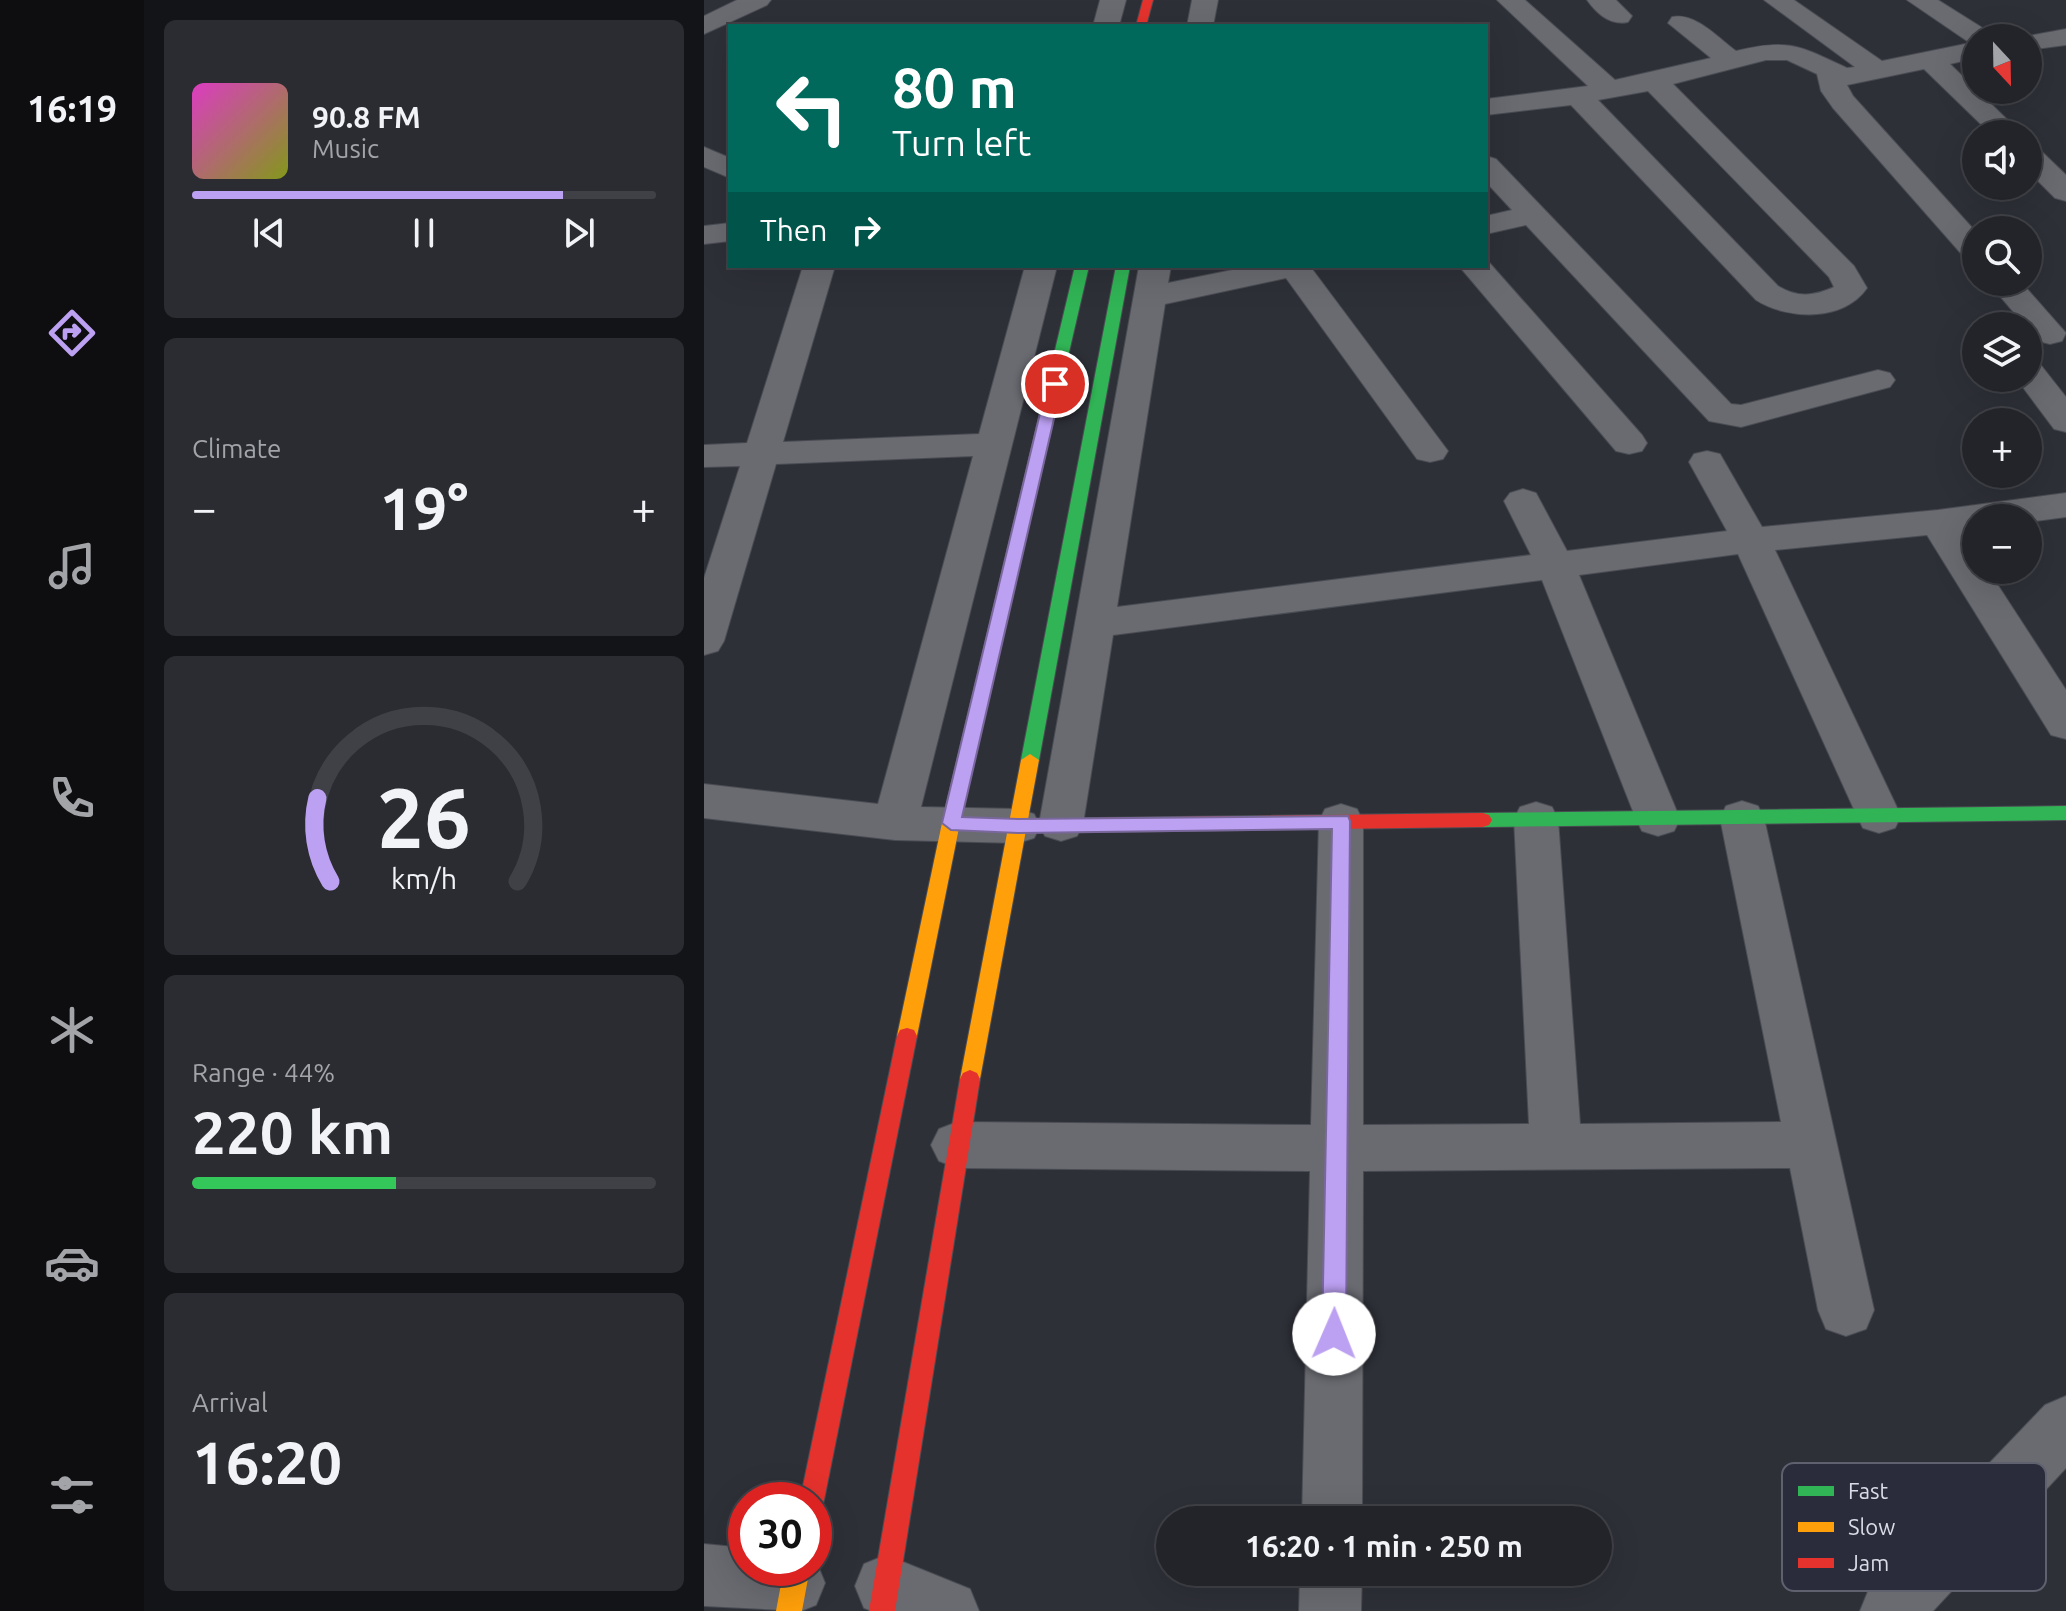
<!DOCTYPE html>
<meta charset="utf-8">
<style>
:root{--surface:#22242a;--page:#2a2c32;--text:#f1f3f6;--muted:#a2a4a8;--line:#3f4147;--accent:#bca0f2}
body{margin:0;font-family:Ubuntu,sans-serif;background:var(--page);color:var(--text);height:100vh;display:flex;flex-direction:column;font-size:30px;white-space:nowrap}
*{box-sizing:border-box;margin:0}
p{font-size:26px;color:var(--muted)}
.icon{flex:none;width:44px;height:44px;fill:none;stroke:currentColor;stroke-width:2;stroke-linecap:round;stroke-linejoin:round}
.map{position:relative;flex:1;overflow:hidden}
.panel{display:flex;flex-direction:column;gap:20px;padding:20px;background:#131417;width:560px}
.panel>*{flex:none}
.guide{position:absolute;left:24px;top:24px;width:760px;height:244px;border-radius:0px;box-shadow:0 8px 32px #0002,0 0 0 2px var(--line);background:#00695c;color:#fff;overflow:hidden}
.needle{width:52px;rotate:158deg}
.controls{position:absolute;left:1258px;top:24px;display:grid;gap:16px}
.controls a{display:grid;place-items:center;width:80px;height:80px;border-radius:50%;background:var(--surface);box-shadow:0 8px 32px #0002,0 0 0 2px var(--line);font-size:40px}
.speed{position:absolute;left:24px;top:1482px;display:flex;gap:16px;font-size:40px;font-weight:700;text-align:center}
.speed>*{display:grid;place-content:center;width:104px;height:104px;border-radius:50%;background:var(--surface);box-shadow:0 8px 32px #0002,0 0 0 2px var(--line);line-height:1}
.speed .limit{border:12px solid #d22;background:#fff;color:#111}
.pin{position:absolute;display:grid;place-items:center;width:68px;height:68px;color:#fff;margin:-34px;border:4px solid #fff;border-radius:50%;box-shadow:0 2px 8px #0007}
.me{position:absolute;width:88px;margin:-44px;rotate:1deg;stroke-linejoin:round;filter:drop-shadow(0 0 6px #0008)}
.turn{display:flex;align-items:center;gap:28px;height:168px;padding:0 32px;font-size:36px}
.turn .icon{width:104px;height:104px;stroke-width:2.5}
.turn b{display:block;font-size:56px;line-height:68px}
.then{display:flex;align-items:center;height:76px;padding:0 32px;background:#0003;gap:16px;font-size:30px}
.big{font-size:60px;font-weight:700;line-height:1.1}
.panel .card{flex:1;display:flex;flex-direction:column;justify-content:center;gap:12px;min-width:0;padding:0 28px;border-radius:12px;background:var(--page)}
.panel .dial{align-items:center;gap:0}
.dial svg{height:208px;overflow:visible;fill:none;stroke:var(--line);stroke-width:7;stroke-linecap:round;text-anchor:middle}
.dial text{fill:var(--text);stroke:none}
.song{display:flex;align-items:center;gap:24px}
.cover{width:96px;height:96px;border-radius:12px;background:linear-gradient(135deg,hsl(310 70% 55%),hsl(70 70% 35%))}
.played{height:8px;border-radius:4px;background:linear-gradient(90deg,var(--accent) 80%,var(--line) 80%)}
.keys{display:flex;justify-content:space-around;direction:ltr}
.heat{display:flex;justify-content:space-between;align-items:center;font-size:44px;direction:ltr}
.charge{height:12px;border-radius:6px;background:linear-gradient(90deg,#34c759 44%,var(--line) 0)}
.trip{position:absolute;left:452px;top:1506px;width:456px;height:80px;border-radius:40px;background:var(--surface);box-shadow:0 8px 32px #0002,0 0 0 2px var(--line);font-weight:700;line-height:80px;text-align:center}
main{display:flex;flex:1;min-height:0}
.menu{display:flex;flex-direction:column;width:144px;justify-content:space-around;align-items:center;background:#0e0e11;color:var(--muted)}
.menu .icon{width:56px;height:56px}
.menu .current{color:var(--accent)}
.menu b{font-size:36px;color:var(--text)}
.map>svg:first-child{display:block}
</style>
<main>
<nav class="menu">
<b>16:19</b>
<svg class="icon current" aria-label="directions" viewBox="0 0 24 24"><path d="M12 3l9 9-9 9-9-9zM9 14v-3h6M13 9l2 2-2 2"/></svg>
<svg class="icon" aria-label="music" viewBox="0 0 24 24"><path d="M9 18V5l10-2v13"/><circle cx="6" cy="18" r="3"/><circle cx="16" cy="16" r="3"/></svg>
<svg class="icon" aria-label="phone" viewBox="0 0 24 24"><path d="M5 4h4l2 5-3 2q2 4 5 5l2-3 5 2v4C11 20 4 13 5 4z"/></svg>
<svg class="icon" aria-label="climate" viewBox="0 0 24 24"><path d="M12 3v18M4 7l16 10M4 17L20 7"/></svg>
<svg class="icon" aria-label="car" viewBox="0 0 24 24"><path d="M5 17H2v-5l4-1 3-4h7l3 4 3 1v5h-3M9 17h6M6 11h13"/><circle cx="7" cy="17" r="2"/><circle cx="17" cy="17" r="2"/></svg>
<svg class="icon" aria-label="filters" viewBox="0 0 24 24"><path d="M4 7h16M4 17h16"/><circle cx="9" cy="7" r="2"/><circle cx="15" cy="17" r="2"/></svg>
</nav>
<section class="panel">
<div class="card">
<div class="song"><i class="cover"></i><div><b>90.8 FM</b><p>Music</p></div></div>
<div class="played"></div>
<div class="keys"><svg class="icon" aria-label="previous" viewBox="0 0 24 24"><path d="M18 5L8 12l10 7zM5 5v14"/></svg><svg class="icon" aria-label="pause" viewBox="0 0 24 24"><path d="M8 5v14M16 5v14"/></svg><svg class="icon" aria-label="next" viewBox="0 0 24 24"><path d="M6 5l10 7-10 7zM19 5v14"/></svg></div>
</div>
<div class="card"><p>Climate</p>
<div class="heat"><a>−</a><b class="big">19°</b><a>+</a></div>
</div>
<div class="card dial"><svg viewBox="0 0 100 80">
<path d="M14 69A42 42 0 1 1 86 69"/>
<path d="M14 69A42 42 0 0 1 9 37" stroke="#bca0f2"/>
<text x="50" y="56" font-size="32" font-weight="700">26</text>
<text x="50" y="72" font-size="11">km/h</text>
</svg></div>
<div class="card"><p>Range · 44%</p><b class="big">220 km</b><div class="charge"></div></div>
<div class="card"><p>Arrival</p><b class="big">16:20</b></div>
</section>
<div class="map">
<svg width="1362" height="1611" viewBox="0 0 1362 1611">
<rect width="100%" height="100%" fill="#2e3038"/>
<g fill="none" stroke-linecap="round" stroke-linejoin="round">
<defs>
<path id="street" d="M33,0H67L63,5L0,34V16Z
M396,0H422L415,26H389Z
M488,0H514L509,26H483Z
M793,0H821L911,80L1007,58L964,23L968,17C991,12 1014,38 1032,51C1085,38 1096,46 1143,68L1151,67L1060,0H1090L1178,61L1266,43L1203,0H1234L1285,32L1289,38H1272V58L1246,64L1318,134H1287L1220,69L1143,85L1149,96L1272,232V260L1261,258L1129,108L1117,91L1113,74L1083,60H1062L969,84L1150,266L1163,288C1140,322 1083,320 1052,300L867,105L782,115V99L884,86ZM944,91L1125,277L1130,287C1110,296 1094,298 1074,286L894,100Z
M883,0H912L928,16L924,22C907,26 893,14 883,0Z
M1362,29V45L1324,50V38H1313Z
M1324,145L1334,148L1362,175V201L1351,198L1324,171Z
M0,147L26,158V178L0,167Z
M782,156L792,159L1027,404L1037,405L1174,370L1186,373L1191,380L1186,387L1037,427L1005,421L822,225L782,234V216L808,210L782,182Z
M26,223V241L0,244V226Z
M782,259L938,435L943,443L938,451L925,454L912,451L755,266H782Z
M99,266H131L79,442L275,434L321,266H353L217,807L314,809L330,814L335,824L435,266H467L464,283L548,266H610L608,269L744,451L739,459L726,462L713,459L582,278L461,304L413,607L827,555L800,501L806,493L819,489L832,493L863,551L1023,531L985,462L990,454L1003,451L1016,454L1058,527L1234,510L1362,493V517L1324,522V518H1272V529L1259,531L1272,552V570H1284L1362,690V739L1347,735L1223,535L1071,550L1197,816L1191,828L1175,833L1159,828L1153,816L1034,554L875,575L976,819L970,831L954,836L938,831L932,819L838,580L409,635L379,824L373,836L357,841L341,836L336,826L330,838L314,843L191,840L0,818V784L174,804L269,456L72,464L20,641L14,651L0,655V578L36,466L0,467V445L43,443Z
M1284,282H1317L1362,333L1358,341L1346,344L1334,341Z
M1324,361L1336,364L1362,397V432L1350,429L1312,378H1324Z
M1038,801L1054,806L1060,818L1170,1310L1162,1329L1142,1336L1122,1329L1114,1310L1086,1168L659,1171L658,1520H598L606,1171L253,1168L235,1161L227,1145L235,1129L253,1122L607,1125L615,821L621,809L637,804L653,809L659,821V1125L825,1124L810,819L816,807L832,802L848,807L854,819L876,1124L1077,1122L1016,818L1022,806Z
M1362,1396V1468L1229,1611H1156L1165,1589L1341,1405Z
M0,1544L42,1548V1568H110L112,1561L121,1583L112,1605L97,1611L0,1606Z
M182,1555L266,1589L275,1611H168L160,1608L151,1586L160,1564Z
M596,1572H658L657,1611H595Z"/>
<path id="fast" d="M371,266H385L304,615L296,621L288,615Z
M412,266H426L335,760L326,766L317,760Z
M1362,806V820L779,827L773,825L770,820L773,815L779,813Z"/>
<path id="slow" d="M296,609L304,615L256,823L213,1036L210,1042L203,1044L196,1042L193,1036L238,823L288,615Z
M326,754L335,760L276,1079L273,1085L266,1088L259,1085L256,1079L317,760Z
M80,1568H106L98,1611H72Z"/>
<path id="jam" d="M439,0H449L442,26H432Z
M779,813L785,815L788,820L785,825L779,827L314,833L308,831L305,826L308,821L314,819Z
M203,1028L210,1030L213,1036L120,1500L117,1509L110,1511V1500H96L193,1036L196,1030Z
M266,1070L273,1073L276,1079L191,1611H165L256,1079L259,1073Z"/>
</defs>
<use href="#street" stroke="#4a4c53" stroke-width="2"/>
<use href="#fast" stroke="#4a4c53" stroke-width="2"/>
<use href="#slow" stroke="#4a4c53" stroke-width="2"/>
<use href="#jam" stroke="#4a4c53" stroke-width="2"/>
<use href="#street" fill="#696b71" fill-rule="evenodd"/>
<use href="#fast" fill="#30b455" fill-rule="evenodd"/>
<use href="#slow" fill="#ff9f0a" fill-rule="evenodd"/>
<use href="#jam" fill="#e5322d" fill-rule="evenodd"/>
</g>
<path fill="#bca0f2" stroke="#7a689d" stroke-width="2" d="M351,380L358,384L258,817L314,819L644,816L646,821L642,1334L638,1342L630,1345L622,1342L618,1334L628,829L314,833L247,830L238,823L343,384Z"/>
<rect x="1078" y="1463" width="264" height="128" rx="12" fill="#2a2c3c" stroke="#5f616f" stroke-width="2"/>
<rect x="1094" y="1486" width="36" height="10" fill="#30b455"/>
<rect x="1094" y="1522" width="36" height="10" fill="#ff9f0a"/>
<rect x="1094" y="1558" width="36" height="10" fill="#e5322d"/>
<g font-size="22" fill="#d9dce6">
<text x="1144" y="1499">Fast</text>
<text x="1144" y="1535">Slow</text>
<text x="1144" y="1571">Jam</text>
</g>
</svg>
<div class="controls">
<a><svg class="needle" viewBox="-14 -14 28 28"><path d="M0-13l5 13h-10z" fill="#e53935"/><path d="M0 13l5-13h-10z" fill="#a2a4a8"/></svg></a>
<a><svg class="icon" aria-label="sound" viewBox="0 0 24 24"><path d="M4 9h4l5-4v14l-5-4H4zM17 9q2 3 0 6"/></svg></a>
<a><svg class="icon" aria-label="search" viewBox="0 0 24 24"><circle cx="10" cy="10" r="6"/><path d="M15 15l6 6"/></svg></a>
<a><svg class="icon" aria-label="layers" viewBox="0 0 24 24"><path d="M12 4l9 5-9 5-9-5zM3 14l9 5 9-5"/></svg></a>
<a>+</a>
<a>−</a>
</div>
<div class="speed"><div class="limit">30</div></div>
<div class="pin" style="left:351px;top:384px;background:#d93025"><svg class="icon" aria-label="arrive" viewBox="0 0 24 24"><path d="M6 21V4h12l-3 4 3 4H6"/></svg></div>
<svg class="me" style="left:630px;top:1334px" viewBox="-20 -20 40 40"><circle r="19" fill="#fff"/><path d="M0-13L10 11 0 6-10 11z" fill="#bca0f2"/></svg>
<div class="trip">16:20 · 1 min · 250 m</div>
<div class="guide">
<div class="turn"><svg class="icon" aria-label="left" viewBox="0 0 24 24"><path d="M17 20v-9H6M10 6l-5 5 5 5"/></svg><div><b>80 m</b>Turn left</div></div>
<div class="then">Then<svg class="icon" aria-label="right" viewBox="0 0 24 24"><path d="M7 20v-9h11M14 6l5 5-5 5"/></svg></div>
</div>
</div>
</main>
